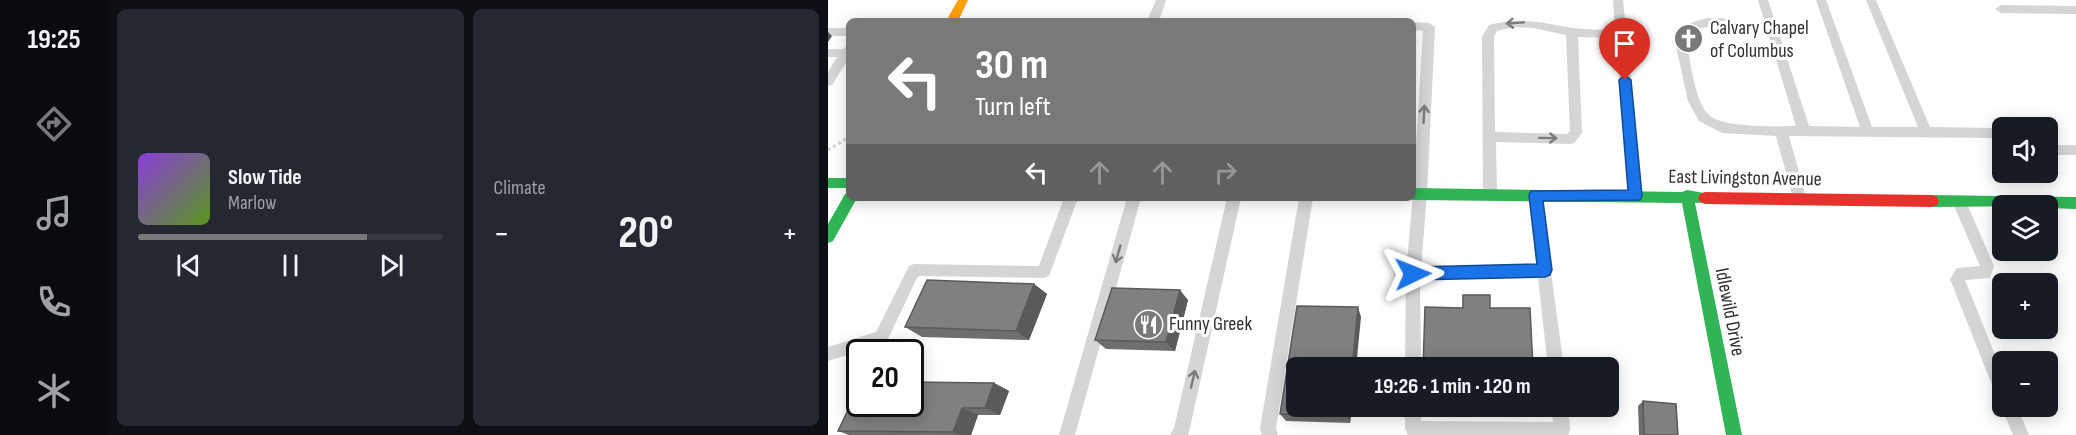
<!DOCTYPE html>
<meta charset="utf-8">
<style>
:root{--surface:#171b24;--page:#242831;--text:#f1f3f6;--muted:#9ea1a6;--line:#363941;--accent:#797979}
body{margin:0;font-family:"Sofia Sans Condensed",sans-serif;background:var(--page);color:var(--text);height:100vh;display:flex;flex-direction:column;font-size:22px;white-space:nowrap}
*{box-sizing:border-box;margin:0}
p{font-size:20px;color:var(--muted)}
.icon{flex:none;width:33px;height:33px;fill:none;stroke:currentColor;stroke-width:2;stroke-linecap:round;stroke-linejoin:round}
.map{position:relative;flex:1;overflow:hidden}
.details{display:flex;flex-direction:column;gap:9px;padding:9px;background:#0d0f14;width:720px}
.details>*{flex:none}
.top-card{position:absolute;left:18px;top:18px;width:570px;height:183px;border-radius:9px;box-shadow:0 3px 15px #0003;background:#797979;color:#fff;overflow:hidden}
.fabs{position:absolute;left:1164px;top:117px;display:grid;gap:12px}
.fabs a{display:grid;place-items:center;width:66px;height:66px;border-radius:9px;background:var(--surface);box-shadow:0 3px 15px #0003;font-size:30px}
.speed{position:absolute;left:18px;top:339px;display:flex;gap:12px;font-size:30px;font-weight:700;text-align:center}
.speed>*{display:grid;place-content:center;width:78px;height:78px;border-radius:50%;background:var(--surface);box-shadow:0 3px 15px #0003;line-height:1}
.speed .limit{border:3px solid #111;border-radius:9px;background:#fff;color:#111}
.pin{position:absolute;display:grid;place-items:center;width:51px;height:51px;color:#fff;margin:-62px -26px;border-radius:50% 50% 50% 0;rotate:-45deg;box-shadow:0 0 6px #0007}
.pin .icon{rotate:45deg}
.me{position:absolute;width:66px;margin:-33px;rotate:88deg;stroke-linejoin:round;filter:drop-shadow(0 0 4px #0008)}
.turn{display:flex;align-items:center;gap:21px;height:126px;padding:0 30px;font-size:27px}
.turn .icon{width:78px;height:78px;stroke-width:2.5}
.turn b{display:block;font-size:42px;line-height:51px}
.lanes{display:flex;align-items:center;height:57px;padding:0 30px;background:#0003;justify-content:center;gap:30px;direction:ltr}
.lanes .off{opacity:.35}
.big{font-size:45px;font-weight:700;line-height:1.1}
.details .card{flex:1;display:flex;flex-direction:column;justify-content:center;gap:9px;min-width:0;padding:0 21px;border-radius:9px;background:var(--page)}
.song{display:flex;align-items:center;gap:18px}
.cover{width:72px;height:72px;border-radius:9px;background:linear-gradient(135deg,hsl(270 70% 55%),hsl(90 70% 35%))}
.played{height:6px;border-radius:3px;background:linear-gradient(90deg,var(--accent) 75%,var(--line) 75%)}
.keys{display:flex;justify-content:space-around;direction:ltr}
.heat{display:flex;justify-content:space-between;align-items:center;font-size:33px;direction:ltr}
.details .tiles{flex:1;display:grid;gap:9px;grid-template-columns:repeat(2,1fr)}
.trip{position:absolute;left:458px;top:357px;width:333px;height:60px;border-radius:9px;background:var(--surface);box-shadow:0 3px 15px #0003;font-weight:700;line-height:60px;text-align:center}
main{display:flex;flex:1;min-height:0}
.tab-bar{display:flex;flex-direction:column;width:108px;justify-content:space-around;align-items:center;background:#090b0e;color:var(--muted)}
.tab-bar .icon{width:42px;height:42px}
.tab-bar .on{color:var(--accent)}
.tab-bar b{font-size:27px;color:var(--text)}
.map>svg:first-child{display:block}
</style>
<main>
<nav class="tab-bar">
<b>19:25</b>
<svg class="icon on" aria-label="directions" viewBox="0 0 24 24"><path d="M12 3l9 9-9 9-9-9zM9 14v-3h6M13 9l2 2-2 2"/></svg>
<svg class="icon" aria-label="music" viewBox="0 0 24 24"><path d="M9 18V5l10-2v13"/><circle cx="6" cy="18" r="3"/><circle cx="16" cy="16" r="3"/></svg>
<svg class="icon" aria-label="phone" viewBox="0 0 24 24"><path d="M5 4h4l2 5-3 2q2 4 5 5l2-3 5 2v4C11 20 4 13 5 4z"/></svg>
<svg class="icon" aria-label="climate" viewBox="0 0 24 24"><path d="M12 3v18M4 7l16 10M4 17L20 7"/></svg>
</nav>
<section class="details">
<div class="tiles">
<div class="card">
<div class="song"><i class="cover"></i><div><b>Slow Tide</b><p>Marlow</p></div></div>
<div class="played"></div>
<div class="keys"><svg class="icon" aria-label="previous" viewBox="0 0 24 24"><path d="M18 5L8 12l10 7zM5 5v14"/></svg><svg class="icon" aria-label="pause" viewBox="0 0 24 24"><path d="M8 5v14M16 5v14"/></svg><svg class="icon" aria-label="next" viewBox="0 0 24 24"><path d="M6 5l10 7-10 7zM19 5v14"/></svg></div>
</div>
<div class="card"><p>Climate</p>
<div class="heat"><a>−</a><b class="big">20°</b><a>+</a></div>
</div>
</div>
</section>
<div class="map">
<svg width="1248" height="435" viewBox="0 0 1248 435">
<rect width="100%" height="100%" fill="#fff"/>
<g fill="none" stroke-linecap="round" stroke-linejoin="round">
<path stroke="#d4d4d4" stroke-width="3" stroke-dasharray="3 3" stroke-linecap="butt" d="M0,150L21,137"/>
<path fill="#d5d5d5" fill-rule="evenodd" d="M328,0H338L331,21H319Z
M785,0H795L815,196L813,200H803L801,196L788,38L750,37L754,133L746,143L742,144L668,142L669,194L667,198H657L655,194L654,37L661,25C693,16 713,23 745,28C759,30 773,29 787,30ZM686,27L705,28L738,35L742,131L739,134L667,132L666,37L669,31Z
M930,0H940L981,126L1032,127L988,0H998L1044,127H1090L1038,0H1048L1102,127L1166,128L1174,131V141L1165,138L961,136L978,198L976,202H966L948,136L894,133L871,121L860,101L846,37C857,21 881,15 899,19V25L872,28L858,38C862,58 866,98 879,113C892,129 948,126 968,126Z
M1173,5L1248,6V14L1173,13L1167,9Z
M585,22L601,23L607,27L599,194L593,267L708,264L700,195L702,191H712L736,368H720L710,277L592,280L593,368H577L578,274L585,194L595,31L585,30Z
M0,28H21V36H0Z
M21,44V58L4,85L0,86V72L9,57H0V49H15Z
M1220,145H1248V155H1220Z
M1131,195L1136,197L1166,266L1162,278L1137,280L1174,372V398L1168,395L1122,279L1129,268L1152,266L1124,201L1126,197Z
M236,198H250L221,276L216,278L90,276L58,343L0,361V347L48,332L81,266L86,264L211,266Z
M299,198H313L247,435H231Z
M399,198H413L361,432L360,435H342L346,428Z
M471,198H485L448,428L450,435H434L432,428Z
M1174,403V406H1189L1201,435H1185L1173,406Z
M577,406H593V421L725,422L724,406H740L742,430L740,435H580L577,429Z"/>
<path fill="#30b455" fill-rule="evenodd" d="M0,178H21V188H0Z
M585,188L854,192L859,190L882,194L884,198L882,202L867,203L914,435H898L854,203L585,200L581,198H585Z
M21,193V198H29L5,241L0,243V224L17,194Z
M1104,195L1248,197V209L1220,208V206L1104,207L1099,205L1097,201L1099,197Z"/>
<path fill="#ff9f0a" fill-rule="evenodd" d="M130,0H140L130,21H118Z"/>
<path fill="#e5322d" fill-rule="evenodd" d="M877,192L1104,195L1109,197L1111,201L1109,205L1104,207L877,204L872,202L870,198L872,194Z"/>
</g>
<path fill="#6e6e6e" d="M206,284L219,294L201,340L94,337L77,327Z
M360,300L347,351L278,349L267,340Z
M533,317L468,406H524L522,423L458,421L452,414Z
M166,383L181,391L172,415H150L143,435H21L10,431Z
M815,401L850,435H811L810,406Z
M594,406H706L704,412L594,410Z"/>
<path fill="#5a5a5a" d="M0,32L4,36L0,42Z
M206,284L219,294L201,340L188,331Z
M352,290L360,300L347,351L338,342Z
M530,307L533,317L528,368H524Z
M166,383L181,391L172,415L157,408Z
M520,406H524L522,423L519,416Z
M134,408L150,415L143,435H131L125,432Z"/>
<path fill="#808080" stroke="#5a5a5a" stroke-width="1.5" d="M99,280L206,284L188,331L77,327Z
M284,288L352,290L338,342L267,340Z
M635,295H662V308H702L705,368H595L597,307L635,308Z
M469,306L530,307L524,368H468V406H520L519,416L452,414Z
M82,382L166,383L157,408H134L125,432L10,431L32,385V404H82Z
M815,401L848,404L850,435H816Z"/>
<defs><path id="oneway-shaft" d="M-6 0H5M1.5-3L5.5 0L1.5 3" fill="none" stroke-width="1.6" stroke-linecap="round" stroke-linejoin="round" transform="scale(1.5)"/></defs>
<g stroke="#7b7b7b">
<use href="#oneway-shaft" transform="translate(687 23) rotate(176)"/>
<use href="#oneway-shaft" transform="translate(596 114) rotate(-87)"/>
<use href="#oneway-shaft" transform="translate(720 138) rotate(1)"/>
<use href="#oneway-shaft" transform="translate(290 254) rotate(106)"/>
<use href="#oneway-shaft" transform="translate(365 379) rotate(-77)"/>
</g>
<path fill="#1a73e8" stroke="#114b97" stroke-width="1.5" d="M797,75L803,80L814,196L812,200L715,201L724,270L722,275L717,277L585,280L580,278L578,274L580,269L585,267L709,264L701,195L703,191L800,190L791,80Z"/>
<defs>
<symbol id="church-disc" viewBox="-11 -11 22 22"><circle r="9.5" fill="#797979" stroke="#fff"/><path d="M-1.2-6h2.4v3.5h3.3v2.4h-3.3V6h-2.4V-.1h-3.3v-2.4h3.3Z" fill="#fff"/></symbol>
<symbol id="restaurant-disc" viewBox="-11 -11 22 22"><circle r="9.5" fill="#797979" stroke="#fff"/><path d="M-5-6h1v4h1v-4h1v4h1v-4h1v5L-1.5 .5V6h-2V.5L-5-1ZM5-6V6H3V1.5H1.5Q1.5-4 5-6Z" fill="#fff"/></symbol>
</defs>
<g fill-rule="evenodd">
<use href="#church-disc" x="844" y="22" width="33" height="33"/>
<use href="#restaurant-disc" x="304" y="308" width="33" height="33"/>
</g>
<g text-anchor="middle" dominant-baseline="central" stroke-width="6" stroke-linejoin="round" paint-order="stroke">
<g font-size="20" fill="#313131" stroke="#fff" text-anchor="start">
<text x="882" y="28">Calvary Chapel<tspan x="882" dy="23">of Columbus</tspan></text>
<text x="341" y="324">Funny Greek</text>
</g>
<g font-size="20" fill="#313131" stroke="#fff">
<text transform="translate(917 178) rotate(1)">East Livingston Avenue</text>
<text transform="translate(902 312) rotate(79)">Idlewild Drive</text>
</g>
</g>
</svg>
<div class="fabs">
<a><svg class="icon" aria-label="sound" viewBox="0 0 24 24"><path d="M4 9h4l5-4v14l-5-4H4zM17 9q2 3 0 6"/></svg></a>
<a><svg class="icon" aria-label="layers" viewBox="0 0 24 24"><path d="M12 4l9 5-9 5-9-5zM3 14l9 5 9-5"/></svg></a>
<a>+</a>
<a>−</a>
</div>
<div class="speed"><div class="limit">20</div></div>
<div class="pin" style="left:797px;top:80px;background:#d93025"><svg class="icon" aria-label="arrive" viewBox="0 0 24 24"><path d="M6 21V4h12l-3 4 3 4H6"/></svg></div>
<svg class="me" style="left:585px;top:274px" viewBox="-20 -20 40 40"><path d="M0-17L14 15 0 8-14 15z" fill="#1a73e8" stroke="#fff" stroke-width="4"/></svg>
<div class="trip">19:26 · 1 min · 120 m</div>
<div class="top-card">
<div class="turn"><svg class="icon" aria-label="left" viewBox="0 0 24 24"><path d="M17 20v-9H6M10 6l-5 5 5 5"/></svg><div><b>30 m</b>Turn left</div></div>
<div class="lanes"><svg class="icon" aria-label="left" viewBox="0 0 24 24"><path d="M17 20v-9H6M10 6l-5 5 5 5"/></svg><svg class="icon off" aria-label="ahead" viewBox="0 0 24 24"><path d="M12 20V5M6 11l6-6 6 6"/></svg><svg class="icon off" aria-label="ahead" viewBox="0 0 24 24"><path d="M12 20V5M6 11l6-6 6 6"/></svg><svg class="icon off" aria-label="right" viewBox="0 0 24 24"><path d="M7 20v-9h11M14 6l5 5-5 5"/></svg></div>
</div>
</div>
</main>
